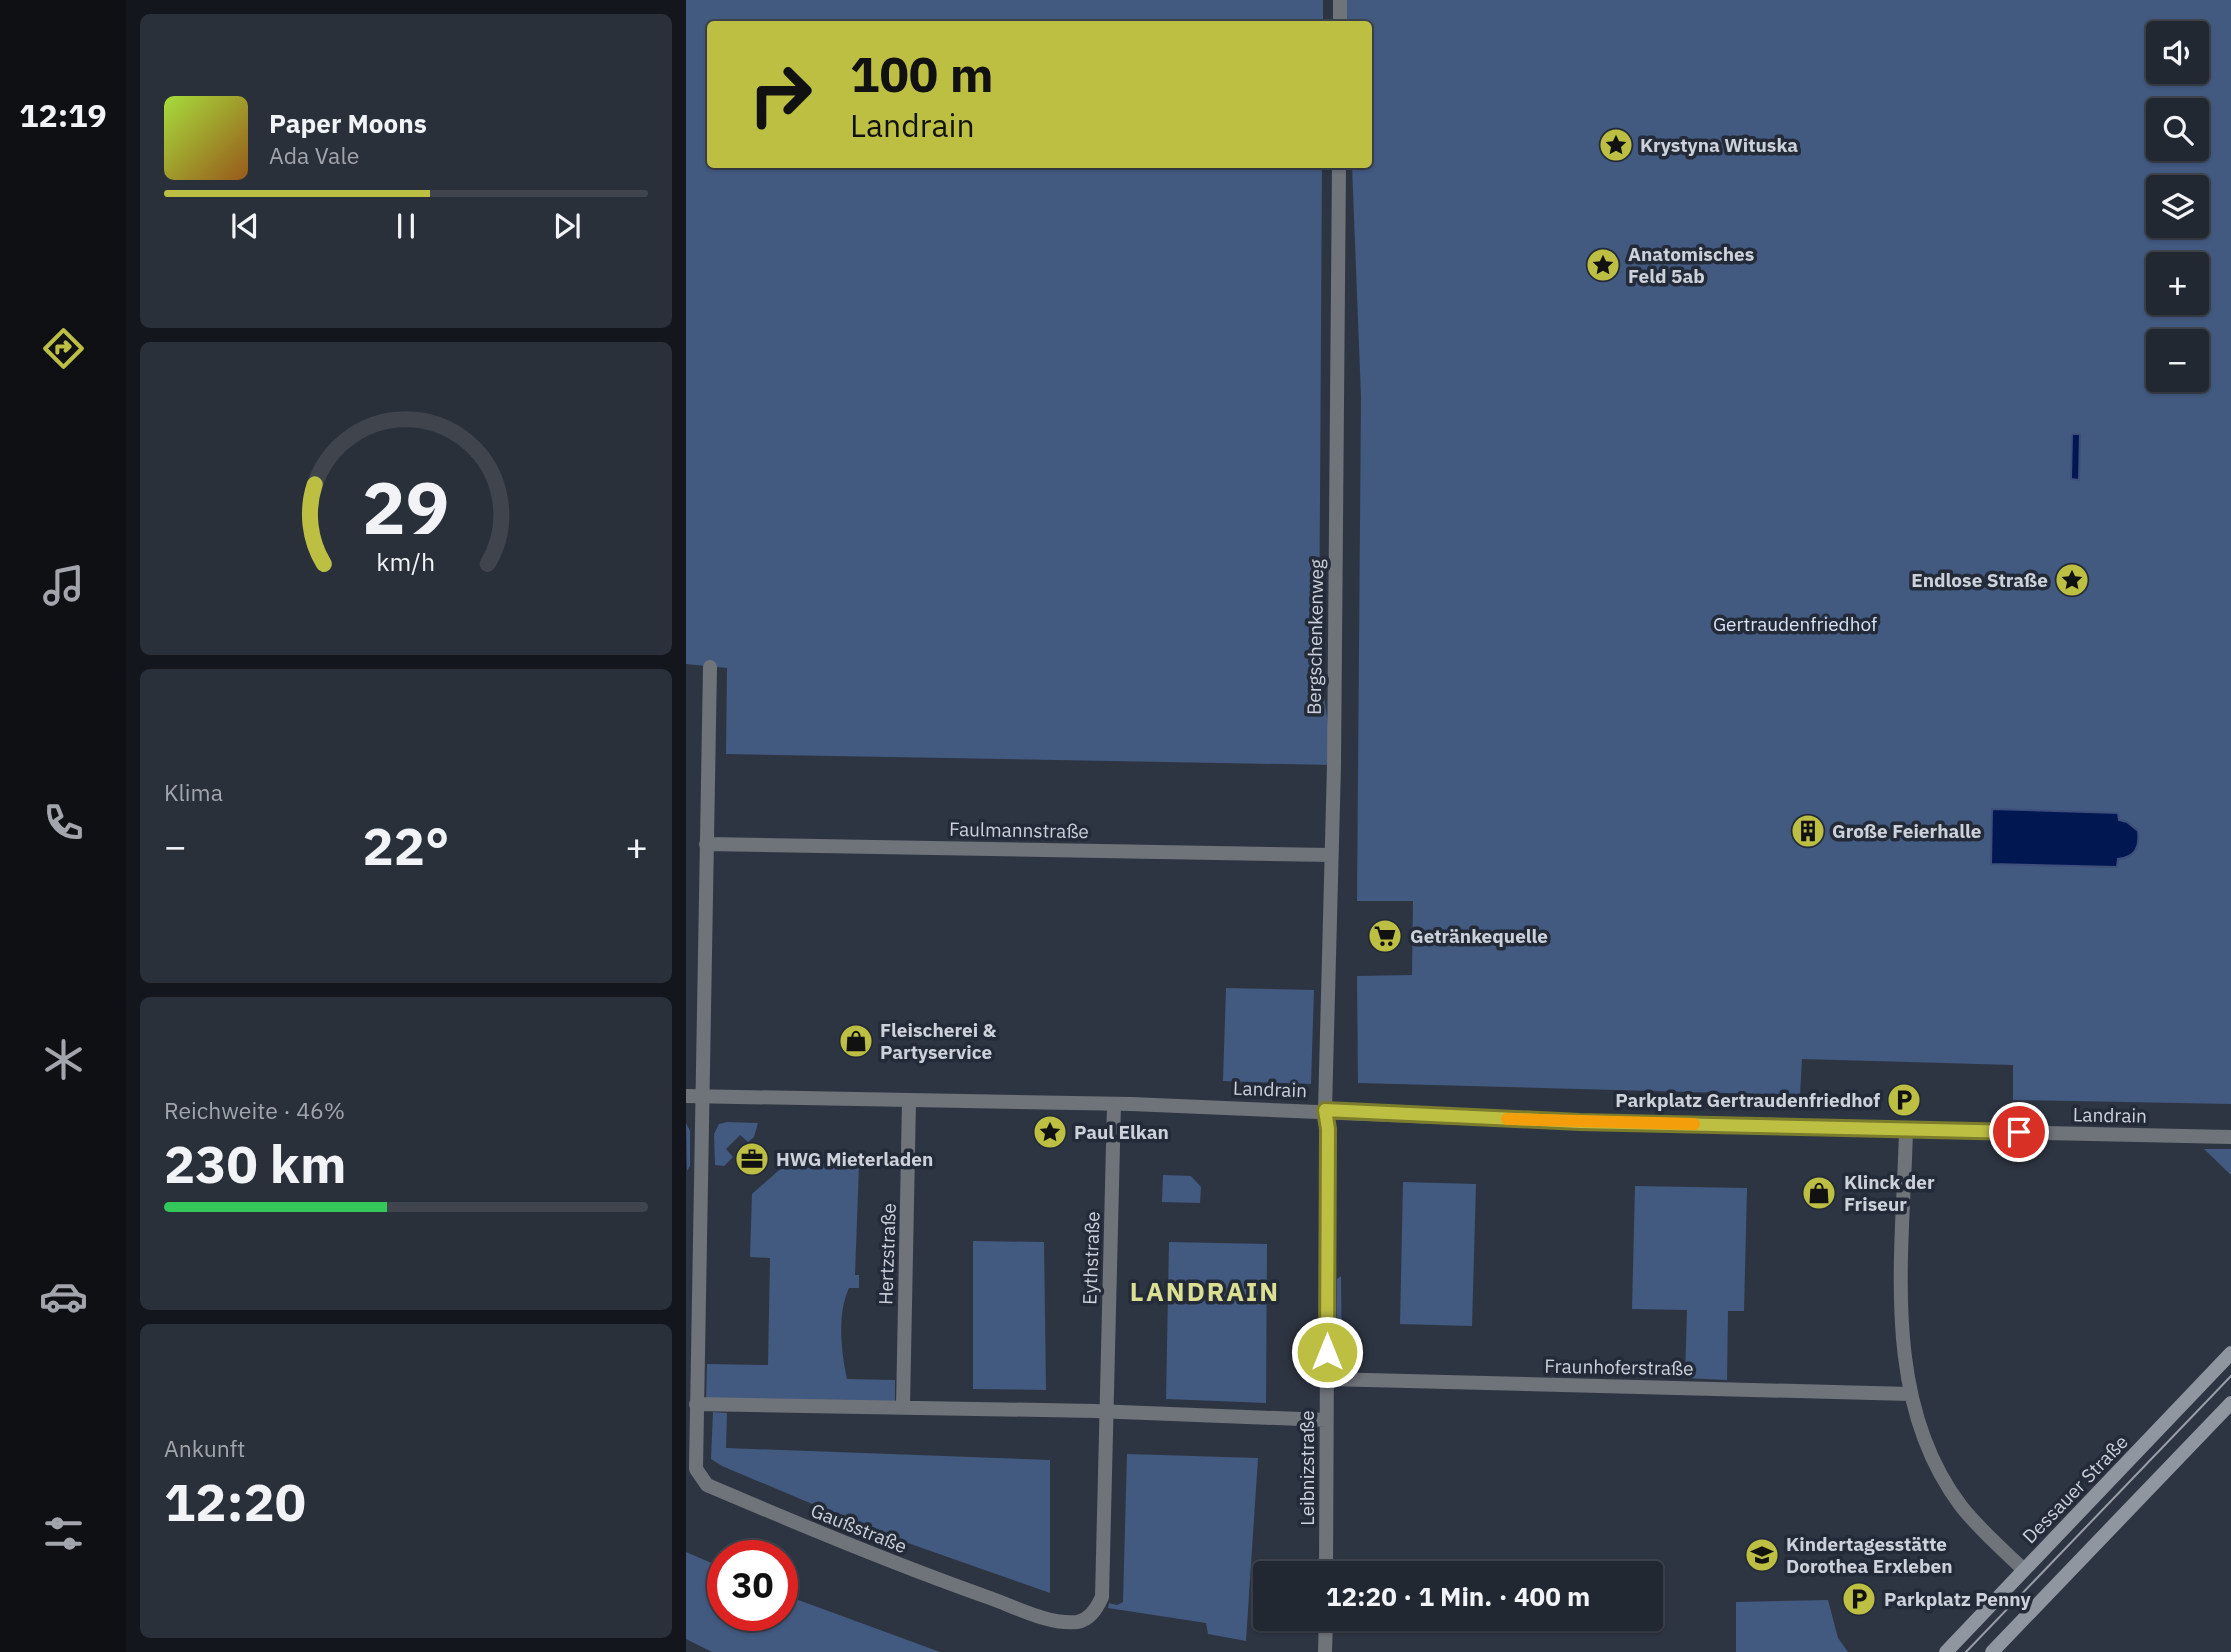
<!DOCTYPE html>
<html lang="de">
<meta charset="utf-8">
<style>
:root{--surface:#222832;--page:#2a303a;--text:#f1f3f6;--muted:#a2a6ac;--line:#3f444d;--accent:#bdbf43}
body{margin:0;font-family:"IBM Plex Sans",sans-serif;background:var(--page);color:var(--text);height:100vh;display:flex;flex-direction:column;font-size:26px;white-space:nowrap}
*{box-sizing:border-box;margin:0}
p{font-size:23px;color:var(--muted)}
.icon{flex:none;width:38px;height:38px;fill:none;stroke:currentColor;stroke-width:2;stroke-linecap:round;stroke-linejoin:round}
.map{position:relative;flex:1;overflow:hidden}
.drawer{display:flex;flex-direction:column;gap:14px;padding:14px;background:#13161c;width:560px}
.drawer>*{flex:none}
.hud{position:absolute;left:21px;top:21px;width:665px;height:147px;border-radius:7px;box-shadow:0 2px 5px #0004,0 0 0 2px var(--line);background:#bdbf43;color:#111;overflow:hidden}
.fabs{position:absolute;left:1460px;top:21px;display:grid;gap:14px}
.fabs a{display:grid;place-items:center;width:63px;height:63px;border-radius:7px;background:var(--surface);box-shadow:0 2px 5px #0004,0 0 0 2px var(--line);font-size:35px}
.speed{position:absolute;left:21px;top:1540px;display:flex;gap:14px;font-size:35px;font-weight:700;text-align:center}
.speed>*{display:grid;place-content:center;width:91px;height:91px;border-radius:50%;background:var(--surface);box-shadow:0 2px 5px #0004,0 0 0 2px var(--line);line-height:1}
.speed .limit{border:10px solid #d22;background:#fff;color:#111}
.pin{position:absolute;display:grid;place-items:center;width:60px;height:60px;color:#fff;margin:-30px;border:4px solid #fff;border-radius:50%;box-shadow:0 2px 7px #0007}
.me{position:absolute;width:77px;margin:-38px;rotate:0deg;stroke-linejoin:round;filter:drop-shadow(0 0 5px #0008)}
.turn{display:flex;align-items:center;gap:24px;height:147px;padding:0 28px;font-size:32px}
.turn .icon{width:91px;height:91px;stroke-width:2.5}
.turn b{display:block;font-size:49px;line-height:60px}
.big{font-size:52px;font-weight:800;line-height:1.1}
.drawer .card{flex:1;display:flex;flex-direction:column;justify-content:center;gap:10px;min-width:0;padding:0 24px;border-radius:10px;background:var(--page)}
.drawer .dial{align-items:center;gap:0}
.dial svg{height:182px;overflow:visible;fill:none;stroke:var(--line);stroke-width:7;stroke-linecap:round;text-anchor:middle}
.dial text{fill:var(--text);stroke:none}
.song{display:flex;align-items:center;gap:21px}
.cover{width:84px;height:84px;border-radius:10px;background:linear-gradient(135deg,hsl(80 70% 55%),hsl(30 70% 35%))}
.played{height:7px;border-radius:4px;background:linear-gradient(90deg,var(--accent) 55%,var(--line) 55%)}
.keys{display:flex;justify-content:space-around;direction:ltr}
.heat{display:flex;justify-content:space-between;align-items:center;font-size:38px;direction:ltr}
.charge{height:10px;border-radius:5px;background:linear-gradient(90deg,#34c759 46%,var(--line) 0)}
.trip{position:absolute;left:567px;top:1561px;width:410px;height:70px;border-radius:7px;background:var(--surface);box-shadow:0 2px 5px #0004,0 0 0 2px var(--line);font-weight:800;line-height:70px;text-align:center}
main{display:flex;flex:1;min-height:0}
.tabs{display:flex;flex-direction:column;width:126px;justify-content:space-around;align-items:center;background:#0e1014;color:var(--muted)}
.tabs .icon{width:49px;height:49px}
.tabs .active{color:var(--accent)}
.tabs b{font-size:32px;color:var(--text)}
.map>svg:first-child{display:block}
</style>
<main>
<nav class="tabs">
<b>12:19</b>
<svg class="icon active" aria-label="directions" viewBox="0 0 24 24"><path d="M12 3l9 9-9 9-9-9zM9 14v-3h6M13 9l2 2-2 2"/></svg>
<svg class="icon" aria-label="music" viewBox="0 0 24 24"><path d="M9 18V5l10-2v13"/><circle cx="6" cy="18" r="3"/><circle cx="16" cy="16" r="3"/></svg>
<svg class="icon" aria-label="phone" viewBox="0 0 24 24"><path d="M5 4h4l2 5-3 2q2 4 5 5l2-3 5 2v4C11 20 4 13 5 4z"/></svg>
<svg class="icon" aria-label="climate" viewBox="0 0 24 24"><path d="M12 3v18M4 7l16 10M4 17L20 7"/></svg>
<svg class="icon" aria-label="car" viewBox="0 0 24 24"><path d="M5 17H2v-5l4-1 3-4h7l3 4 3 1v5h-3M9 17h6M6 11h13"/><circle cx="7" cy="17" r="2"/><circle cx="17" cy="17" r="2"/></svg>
<svg class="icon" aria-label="filters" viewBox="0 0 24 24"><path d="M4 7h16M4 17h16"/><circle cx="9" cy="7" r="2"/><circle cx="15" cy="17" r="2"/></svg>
</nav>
<section class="drawer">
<div class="card">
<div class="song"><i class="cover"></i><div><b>Paper Moons</b><p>Ada Vale</p></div></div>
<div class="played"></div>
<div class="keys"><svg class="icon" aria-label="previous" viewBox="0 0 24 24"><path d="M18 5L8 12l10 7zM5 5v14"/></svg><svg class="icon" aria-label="pause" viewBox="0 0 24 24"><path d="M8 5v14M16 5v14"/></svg><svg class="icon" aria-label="next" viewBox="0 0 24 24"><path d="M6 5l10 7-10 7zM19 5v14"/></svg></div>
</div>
<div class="card dial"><svg viewBox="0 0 100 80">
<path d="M14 69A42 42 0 1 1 86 69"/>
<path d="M14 69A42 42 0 0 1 10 34" stroke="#bdbf43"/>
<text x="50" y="56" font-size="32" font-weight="700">29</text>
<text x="50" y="72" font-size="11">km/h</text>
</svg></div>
<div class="card"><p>Klima</p>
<div class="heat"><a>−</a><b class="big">22°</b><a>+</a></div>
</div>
<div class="card"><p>Reichweite · 46%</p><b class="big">230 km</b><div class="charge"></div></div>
<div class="card"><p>Ankunft</p><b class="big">12:20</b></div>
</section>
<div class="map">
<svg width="1545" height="1652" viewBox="0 0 1545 1652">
<rect width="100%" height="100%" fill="#2e3542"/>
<path fill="#425980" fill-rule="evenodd" d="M0,0H637V24H24V164L636,165L633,662L648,765L40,754L41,668L0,664Z
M659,0H1545V1104L1327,1100V1065L1116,1059L1114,1095L672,1083L671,976L726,975L727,901H671L675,397L666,165L682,164V24H660ZM1472,33H1510V72H1472ZM1472,110H1510V149H1472ZM1472,187H1510V226H1472ZM1472,264H1510V303H1472ZM1472,341H1510V380H1472Z
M540,988L628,990L625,1084L537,1081Z
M41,1122L72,1123L68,1137L62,1142L54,1135L40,1149L47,1157L38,1166L29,1165L28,1134L33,1124Z
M0,1123L4,1131V1166L1,1171Z
M1518,1149H1545V1175Z
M101,1163L173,1165L169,1275H173V1288H163C151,1313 155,1352 161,1379L209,1380V1404L20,1400L21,1364L82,1365L84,1258L64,1257L66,1194Z
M477,1175L505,1176L515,1187L514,1203L476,1202Z
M717,1182L790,1184L786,1326L714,1324Z
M949,1186L1061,1188L1058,1311H1042L1041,1380L999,1378L1001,1310L946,1309Z
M287,1241L358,1242L360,1390L287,1389Z
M483,1242L581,1244L580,1403L480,1399Z
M655,1276L656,1369L650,1361L651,1279Z
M27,1412L41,1413L40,1448L364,1460V1593L202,1536L36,1466L25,1459Z
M441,1454L572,1458L560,1641L522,1634L520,1623L422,1608L423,1603L431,1605L437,1602Z
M0,1552L37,1568V1615H96V1594L254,1652H26L0,1639Z
M1142,1600L1152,1638L1162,1652H1050V1602Z"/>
<path fill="#001751" stroke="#3d4f7a" stroke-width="2" d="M1386,434H1394L1393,480L1385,479Z
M1306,809L1432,813L1433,820L1441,822L1452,831C1454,848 1449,857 1432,859L1431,867L1305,864Z"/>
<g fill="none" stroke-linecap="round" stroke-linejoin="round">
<path stroke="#6f737a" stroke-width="14" d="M654,24V0
M24,667L10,1469L21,1485C115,1525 208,1564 304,1598C329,1607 363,1625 391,1622C404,1620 411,1608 416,1597L428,1104
M20,844L645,855
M1220,1130C1217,1255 1194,1399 1275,1506C1293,1529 1317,1550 1338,1570
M641,1379L1224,1394
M10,1404L409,1411L640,1420
M217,1407L223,1101
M640,1573L642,1129L639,1110L648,765L653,164
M639,1652L640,1619"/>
<path stroke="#6f737a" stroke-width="14" d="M0,1096L445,1104L894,1123L1545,1137"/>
<path stroke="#8f96a0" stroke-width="14" d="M1260,1652L1545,1353
M1306,1652L1545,1403"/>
<path stroke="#999fa9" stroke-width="2" d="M1280,1652L1545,1376"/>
</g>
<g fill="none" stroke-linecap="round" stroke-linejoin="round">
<defs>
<path id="route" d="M641,1352L642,1129L639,1110L894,1122L1333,1132"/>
</defs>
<use href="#route" stroke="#7b7c2c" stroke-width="18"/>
<use href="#route" stroke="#bdbf43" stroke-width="12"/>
<path stroke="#f59e0b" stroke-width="12" d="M821,1119L1008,1124"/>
</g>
<defs>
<symbol id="sight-disc" viewBox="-11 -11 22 22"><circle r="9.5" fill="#bdbf43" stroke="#242b38"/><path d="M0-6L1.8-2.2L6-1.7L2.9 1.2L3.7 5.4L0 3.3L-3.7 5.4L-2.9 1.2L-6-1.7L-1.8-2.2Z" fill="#111"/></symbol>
<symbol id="building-disc" viewBox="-11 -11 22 22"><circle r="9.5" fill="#bdbf43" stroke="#242b38"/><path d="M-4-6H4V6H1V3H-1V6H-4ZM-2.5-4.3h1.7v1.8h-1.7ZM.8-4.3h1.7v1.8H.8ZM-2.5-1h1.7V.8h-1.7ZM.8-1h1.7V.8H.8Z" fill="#111"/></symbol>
<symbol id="supermarket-disc" viewBox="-11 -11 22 22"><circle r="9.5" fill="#bdbf43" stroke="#242b38"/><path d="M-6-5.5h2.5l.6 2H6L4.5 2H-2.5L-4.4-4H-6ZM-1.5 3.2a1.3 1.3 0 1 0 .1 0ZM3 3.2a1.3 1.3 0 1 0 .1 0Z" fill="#111"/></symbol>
<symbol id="shop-disc" viewBox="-11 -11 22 22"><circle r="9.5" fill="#bdbf43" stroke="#242b38"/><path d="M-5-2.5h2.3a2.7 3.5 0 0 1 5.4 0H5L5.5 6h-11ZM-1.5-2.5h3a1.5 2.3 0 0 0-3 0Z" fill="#111"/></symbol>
<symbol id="parking-disc" viewBox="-11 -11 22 22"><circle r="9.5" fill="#bdbf43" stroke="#242b38"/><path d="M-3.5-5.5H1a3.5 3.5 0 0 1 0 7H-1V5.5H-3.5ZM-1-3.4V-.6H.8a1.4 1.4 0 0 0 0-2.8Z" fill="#111"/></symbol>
<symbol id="office-disc" viewBox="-11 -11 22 22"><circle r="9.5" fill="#bdbf43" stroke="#242b38"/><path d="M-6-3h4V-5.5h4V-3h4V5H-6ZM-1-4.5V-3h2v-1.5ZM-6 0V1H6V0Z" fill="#111"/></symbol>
<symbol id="school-disc" viewBox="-11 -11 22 22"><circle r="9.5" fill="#bdbf43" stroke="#242b38"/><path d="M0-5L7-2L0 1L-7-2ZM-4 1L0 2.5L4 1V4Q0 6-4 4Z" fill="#111"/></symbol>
</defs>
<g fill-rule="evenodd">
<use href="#sight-disc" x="911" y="126" width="38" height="38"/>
<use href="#sight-disc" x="898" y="246" width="38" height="38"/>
<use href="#sight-disc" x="1367" y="561" width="38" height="38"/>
<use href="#building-disc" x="1103" y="812" width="38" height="38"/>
<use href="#supermarket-disc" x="680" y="917" width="38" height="38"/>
<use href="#shop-disc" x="151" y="1022" width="38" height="38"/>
<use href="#parking-disc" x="1199" y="1081" width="38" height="38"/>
<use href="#sight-disc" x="345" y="1113" width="38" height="38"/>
<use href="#office-disc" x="47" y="1140" width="38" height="38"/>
<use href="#shop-disc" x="1114" y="1174" width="38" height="38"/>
<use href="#school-disc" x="1057" y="1536" width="38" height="38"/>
<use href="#parking-disc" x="1154" y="1580" width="38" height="38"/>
</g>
<g text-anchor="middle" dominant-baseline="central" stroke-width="7" stroke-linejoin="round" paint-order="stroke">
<g font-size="19" font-weight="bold" fill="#ccd1da" stroke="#242b38" text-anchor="start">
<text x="954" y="145">Krystyna Wituska</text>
<text x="942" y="254">Anatomisches<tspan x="942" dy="22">Feld 5ab</tspan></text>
<text x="1362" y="580" text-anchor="end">Endlose Straße</text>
<text x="1146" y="831">Große Feierhalle</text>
<text x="724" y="936">Getränkequelle</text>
<text x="194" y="1030">Fleischerei &amp;<tspan x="194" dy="22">Partyservice</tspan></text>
<text x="1194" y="1100" text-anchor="end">Parkplatz Gertraudenfriedhof</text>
<text x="388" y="1132">Paul Elkan</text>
<text x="90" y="1159">HWG Mieterladen</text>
<text x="1158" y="1182">Klinck der<tspan x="1158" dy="22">Friseur</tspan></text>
<text x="1100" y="1544">Kindertagesstätte<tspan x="1100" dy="22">Dorothea Erxleben</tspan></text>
<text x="1198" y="1599">Parkplatz Penny</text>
</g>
<g font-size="19" fill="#d8e3f6" stroke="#242b38">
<text x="1109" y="624">Gertraudenfriedhof</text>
</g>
<g font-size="19" fill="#ccd1da" stroke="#242b38">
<text transform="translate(629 637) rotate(-89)">Bergschenkenweg</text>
<text transform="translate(333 830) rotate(1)">Faulmannstraße</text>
<text transform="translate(584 1089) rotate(2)">Landrain</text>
<text transform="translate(1424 1115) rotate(1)">Landrain</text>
<text transform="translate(201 1254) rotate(-88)">Hertzstraße</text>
<text transform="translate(405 1258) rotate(-88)">Eythstraße</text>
<text transform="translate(933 1367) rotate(1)">Fraunhoferstraße</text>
<text transform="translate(621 1468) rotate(-90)">Leibnizstraße</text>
<text transform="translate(1389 1489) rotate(-46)">Dessauer Straße</text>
<text transform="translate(173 1528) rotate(22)">Gaußstraße</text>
</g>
<g font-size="26" font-weight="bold" letter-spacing="2" fill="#dbdf91" stroke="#242b38">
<text x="519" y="1291">LANDRAIN</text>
</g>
</g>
</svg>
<div class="fabs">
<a><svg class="icon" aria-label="sound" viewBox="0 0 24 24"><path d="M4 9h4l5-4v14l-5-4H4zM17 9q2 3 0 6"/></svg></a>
<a><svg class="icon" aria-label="search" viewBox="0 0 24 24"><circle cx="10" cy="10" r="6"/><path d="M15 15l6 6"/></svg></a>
<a><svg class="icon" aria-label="layers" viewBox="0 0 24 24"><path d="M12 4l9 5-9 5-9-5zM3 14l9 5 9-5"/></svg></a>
<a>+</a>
<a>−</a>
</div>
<div class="speed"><div class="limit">30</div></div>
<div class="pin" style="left:1333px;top:1132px;background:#d93025"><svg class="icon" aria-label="arrive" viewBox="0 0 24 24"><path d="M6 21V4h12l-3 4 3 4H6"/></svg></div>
<svg class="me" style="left:641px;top:1352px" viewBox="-20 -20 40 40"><circle r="17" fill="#bdbf43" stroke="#fff" stroke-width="3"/><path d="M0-11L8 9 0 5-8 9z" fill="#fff"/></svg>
<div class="trip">12:20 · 1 Min. · 400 m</div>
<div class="hud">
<div class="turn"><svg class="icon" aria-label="right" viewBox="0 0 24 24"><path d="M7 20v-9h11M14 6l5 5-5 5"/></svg><div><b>100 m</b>Landrain</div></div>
</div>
</div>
</main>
